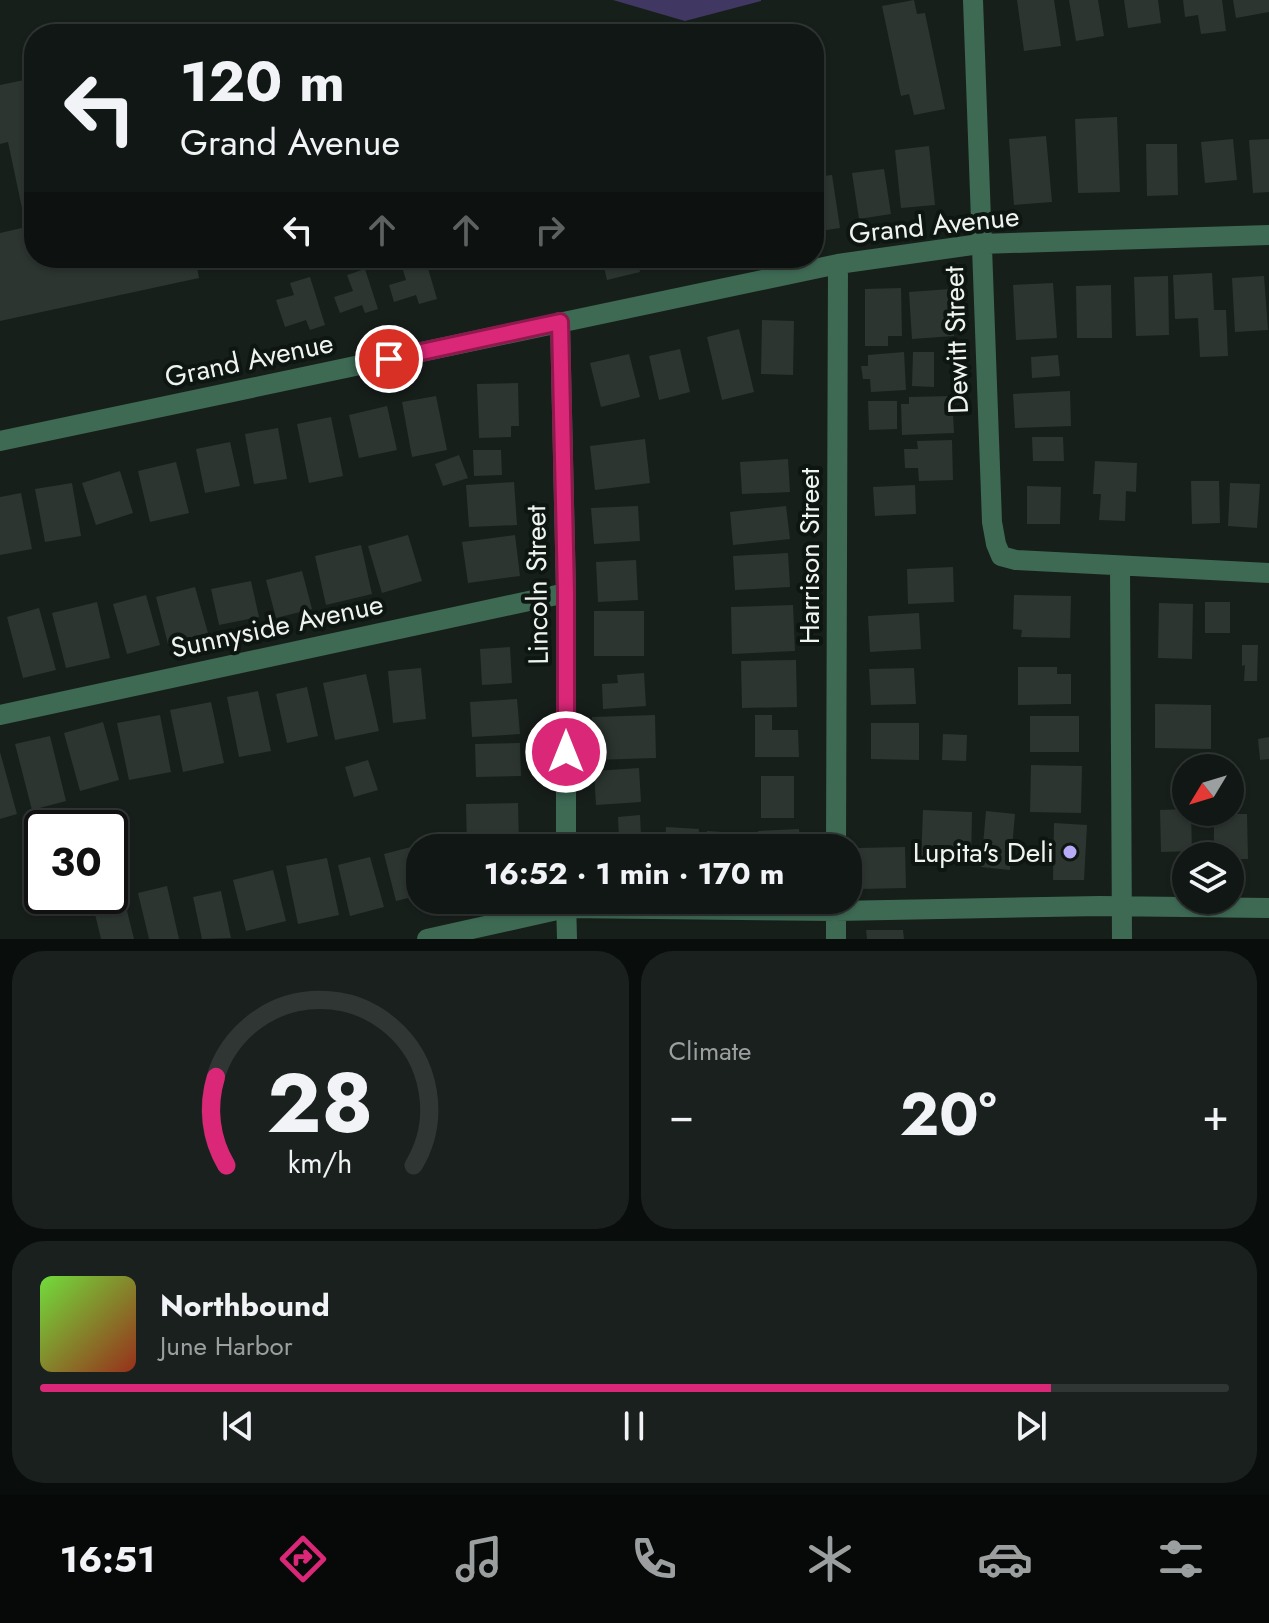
<!DOCTYPE html>
<meta charset="utf-8">
<style>
:root{--surface:#111714;--page:#1a201d;--text:#f1f3f6;--muted:#9c9fa0;--line:#303634;--accent:#db2777}
body{margin:0;font-family:Jost,sans-serif;background:var(--page);color:var(--text);height:100vh;display:flex;flex-direction:column;font-size:30px;white-space:nowrap}
*{box-sizing:border-box;margin:0}
p{font-size:26px;color:var(--muted)}
.icon{flex:none;width:44px;height:44px;fill:none;stroke:currentColor;stroke-width:2;stroke-linecap:round;stroke-linejoin:round}
.map{position:relative;height:939px;overflow:hidden}
.drawer{display:flex;flex-direction:column;gap:12px;padding:12px;background:#090d0b;flex:1}
.drawer>*{flex:none}
.hud{position:absolute;left:24px;top:24px;width:800px;height:244px;border-radius:32px;box-shadow:0 2px 6px #0004,0 0 0 2px var(--line);background:#111714;color:var(--text);overflow:hidden}
.needle{width:52px;rotate:232deg}
.controls{position:absolute;left:1172px;top:754px;display:grid;gap:16px}
.controls a{display:grid;place-items:center;width:72px;height:72px;border-radius:50%;background:var(--surface);box-shadow:0 2px 6px #0004,0 0 0 2px var(--line);font-size:40px}
.speed{position:absolute;left:24px;top:810px;display:flex;gap:16px;font-size:40px;font-weight:700;text-align:center}
.speed>*{display:grid;place-content:center;width:104px;height:104px;border-radius:50%;background:var(--surface);box-shadow:0 2px 6px #0004,0 0 0 2px var(--line);line-height:1}
.speed .limit{border:4px solid #111;border-radius:12px;background:#fff;color:#111}
.pin{position:absolute;display:grid;place-items:center;width:68px;height:68px;color:#fff;margin:-34px;border:4px solid #fff;border-radius:50%;box-shadow:0 2px 8px #0007}
.me{position:absolute;width:88px;margin:-44px;rotate:0deg;stroke-linejoin:round;filter:drop-shadow(0 0 6px #0008)}
.turn{display:flex;align-items:center;gap:28px;height:168px;padding:0 24px;font-size:36px}
.turn .icon{width:104px;height:104px;stroke-width:2.5}
.turn b{display:block;font-size:56px;line-height:68px}
.lanes{display:flex;align-items:center;height:76px;padding:0 24px;background:#0003;justify-content:center;gap:40px;direction:ltr}
.lanes .off{opacity:.35}
.big{font-size:60px;font-weight:700;line-height:1.1}
.drawer .widget{flex:1;display:flex;flex-direction:column;justify-content:center;gap:12px;min-width:0;padding:0 28px;border-radius:32px;background:var(--page)}
.drawer .dial{align-items:center;gap:0}
.dial svg{height:208px;overflow:visible;fill:none;stroke:var(--line);stroke-width:7;stroke-linecap:round;text-anchor:middle}
.dial text{fill:var(--text);stroke:none}
.song{display:flex;align-items:center;gap:24px}
.cover{width:96px;height:96px;border-radius:12px;background:linear-gradient(135deg,hsl(100 70% 55%),hsl(10 70% 35%))}
.played{height:8px;border-radius:4px;background:linear-gradient(90deg,var(--accent) 85%,var(--line) 85%)}
.keys{display:flex;justify-content:space-around;direction:ltr}
.heat{display:flex;justify-content:space-between;align-items:center;font-size:44px;direction:ltr}
.drawer .tiles{flex:1;display:grid;gap:12px;grid-template-columns:1fr 1fr}
.widget:last-child{grid-column:span 2}
.trip{position:absolute;left:406px;top:834px;width:456px;height:80px;border-radius:32px;background:var(--surface);box-shadow:0 2px 6px #0004,0 0 0 2px var(--line);font-weight:700;line-height:80px;text-align:center}
.dock{display:flex;height:128px;justify-content:space-around;align-items:center;background:#070908;color:var(--muted)}
.dock .icon{width:56px;height:56px}
.dock .selected{color:var(--accent)}
.dock b{font-size:36px;color:var(--text)}
.map>svg:first-child{display:block}
</style>
<div class="map">
<svg width="1269" height="939" viewBox="0 0 1269 939">
<rect width="100%" height="100%" fill="#171f1b"/>
<path fill="#403862" d="M613,0H761V1L685,21Z"/>
<path fill="#2c3530" d="M914,0L917,14L925,13L945,109L914,115L909,94L901,96L882,6Z
M1017,0H1054L1061,46L1024,51Z
M1069,0H1098L1104,36L1076,41Z
M1124,0H1158L1161,23L1128,28Z
M1183,0H1222L1226,31L1201,34L1198,15L1185,17Z
M1233,0H1269V12L1236,18Z
M34,78V258H211L196,262L199,278L0,321V233L26,227L8,142L0,144V85Z
M1117,117L1120,192L1078,193L1075,119Z
M1046,136L1052,202L1014,205L1009,139Z
M1233,139L1237,180L1205,183L1201,142Z
M1269,139V192L1253,193L1249,140Z
M1146,144H1177L1178,195L1147,196Z
M929,146L935,205L901,208L895,150Z
M884,169L891,214L859,219L852,173Z
M832,175L840,228L814,232V177Z
M407,258H425L437,299L419,304L416,295L394,302L389,285L406,280L400,260Z
M602,258H637L640,272L607,280Z
M654,258H689V259L656,267Z
M365,269L378,309L365,313L362,305L340,313L334,297L353,291L347,275Z
M1212,273L1214,310H1226L1228,356L1200,357L1198,318L1175,319L1173,275Z
M1168,276L1169,335L1136,336L1134,277Z
M1264,276L1268,330L1235,332L1232,278Z
M310,277L325,325L310,330L306,320L285,327L276,300L294,295L290,283Z
M1053,283L1057,338L1016,340L1013,285Z
M1111,285L1112,338H1077L1076,286Z
M901,288L902,336H888V346H865V289Z
M950,289L954,336L912,339L909,292Z
M762,320L794,321L793,375L761,374Z
M739,329L754,392L722,400L707,337Z
M680,349L690,392L659,400L649,356Z
M904,352L906,390L871,392L870,379H863L861,366H868V355Z
M913,352H934V387L912,386Z
M629,354L640,397L601,407L590,363Z
M1058,355L1060,376L1032,378L1031,357Z
M518,383L519,426H511V437L479,438L477,384Z
M1070,391L1071,426L1015,428L1013,394Z
M436,396L447,450L412,457L402,402Z
M952,396L954,433L902,435L901,404H909V397Z
M868,401H897V429L869,430Z
M387,406L397,450L359,458L349,415Z
M331,417L343,476L309,483L297,424Z
M278,428L287,479L254,484L245,434Z
M1032,437H1063L1064,461H1033Z
M645,439L650,483L595,490L590,446Z
M952,440L953,480L919,481L918,468H905L904,449H918L917,441Z
M230,442L240,486L205,493L196,449Z
M473,450H501L502,475L474,476Z
M459,455L468,478L443,486L435,464Z
M788,459L790,492L742,494L740,462Z
M1095,461L1137,463L1136,492L1126,491L1125,521L1099,520L1101,494H1093Z
M176,462L189,513L150,522L138,471Z
M120,471L133,513L96,525L82,483Z
M1191,481H1219L1220,523L1192,524Z
M514,482L517,525L469,527L466,485Z
M72,483L81,536L45,542L35,489Z
M1230,483L1260,484L1257,528L1228,526Z
M915,485L916,514L875,516L873,487Z
M1027,486L1061,487L1060,524H1027Z
M21,493L32,549L0,555V497Z
M638,506L640,541L594,544L591,508Z
M786,506L790,539L733,545L730,512Z
M408,535L422,581L382,593L368,546Z
M515,535L520,576L468,583L462,542Z
M361,545L372,594L326,605L315,556Z
M788,553L790,587L735,590L733,556Z
M636,560L638,600L598,602L596,562Z
M953,567L954,602L908,604L907,569Z
M302,571L312,609L276,618L266,580Z
M251,581L259,617L219,625L211,589Z
M195,587L208,633L168,644L156,597Z
M146,595L160,645L127,654L113,604Z
M1014,595L1071,596L1070,638L1021,637L1022,630L1013,629Z
M97,602L110,658L66,668L52,613Z
M1205,602H1230V633H1205Z
M1159,603L1193,604L1192,659L1158,658Z
M793,605L795,651L732,654L731,607Z
M39,608L56,670L23,678L7,617Z
M594,611H644V656H594Z
M919,613L921,649L870,652L868,616Z
M1242,645H1258L1257,681H1244L1245,665L1242,666Z
M510,647L512,683L482,685L480,649Z
M796,660L797,707L742,708L741,661Z
M1018,667H1057V674H1071V704L1018,705Z
M421,668L426,719L393,723L388,671Z
M914,668L916,704L871,705L869,669Z
M644,673L646,706L603,709L602,684L618,683L617,675Z
M366,674L379,731L335,740L323,683Z
M307,687L318,736L287,743L276,694Z
M258,691L271,751L239,757L227,697Z
M517,699L520,734L472,737L470,702Z
M211,702L224,763L183,772L170,710Z
M1155,704L1211,705V749L1155,748Z
M160,715L171,772L129,780L117,723Z
M655,715L656,758L593,760L592,717Z
M755,715H772V730H798L799,757H755Z
M1030,716H1079V752H1030Z
M103,722L119,780L80,791L64,733Z
M871,723H919V760L871,759Z
M943,734L967,735L966,761L942,760Z
M50,736L66,801L32,810L15,744Z
M1269,737V759L1260,760L1258,739Z
M520,743L521,776L476,777L475,744Z
M0,752L17,814L0,819Z
M368,760L378,790L354,797L345,767Z
M1221,760L1222,768H1203V761Z
M1031,765L1082,766L1081,813L1030,812Z
M639,768L641,802L596,805L594,771Z
M761,776H794V818H761Z
M518,803L519,845L467,846L466,804Z
M1186,809V812H1191L1192,851L1161,852L1160,810Z
M923,810L972,812L971,865L921,863Z
M986,811L1015,814L1010,870L981,867Z
M1214,814H1247L1248,859H1230V856H1214Z
M640,815L641,836L619,837L618,817Z
M1054,823L1087,825L1084,880H1053Z
M666,827L699,829L697,848H665Z
M799,829L801,848H759L758,831Z
M707,831L736,833L735,848H706Z
M599,844H637V848H599Z
M415,846L420,866V895L396,901L384,854Z
M905,847L906,888L860,889L858,848Z
M370,857L384,907L350,916L338,865Z
M327,858L339,915L298,924L286,866Z
M273,870L286,921L246,931L233,880Z
M167,886L179,939H149L138,893Z
M221,891L231,938L202,939L193,897Z
M126,907L134,939H101L95,914Z
M866,930H903L904,939H867Z"/>
<g fill="none" stroke-linecap="round" stroke-linejoin="round">
<path stroke="#3e6a54" stroke-width="20" d="M973,0L992,522L996,544L1001,556L1016,560L1269,573
M560,322L566,593V848
M0,441L838,264L980,244L1269,235
M1120,567L1122,939
M0,715L566,593
M836,848L838,264
M566,900L567,939
M836,900V939
M427,939L566,908L836,911L1100,906L1269,908"/>
</g>
<g fill="none" stroke-linecap="round" stroke-linejoin="round">
<defs>
<path id="route" d="M389,359L560,322L566,593V752"/>
</defs>
<use href="#route" stroke="#8e194d" stroke-width="20"/>
<use href="#route" stroke="#db2777" stroke-width="14"/>
</g>
<circle fill="#b7abf8" stroke="#0e1612" stroke-width="3" cx="1070" cy="852" r="8"/>
<g text-anchor="middle" dominant-baseline="central" stroke-width="8" stroke-linejoin="round" paint-order="stroke">
<g font-size="28" fill="#eff4f1" stroke="#0e1612">
<text transform="translate(934 225) rotate(-6)">Grand Avenue</text>
<text transform="translate(956 340) rotate(-92)">Dewitt Street</text>
<text transform="translate(249 360) rotate(-12)">Grand Avenue</text>
<text transform="translate(809 556) rotate(-90)">Harrison Street</text>
<text transform="translate(537 585) rotate(-91)">Lincoln Street</text>
<text transform="translate(277 626) rotate(-12)">Sunnyside Avenue</text>
</g>
<g font-size="28" fill="#eff4f1" stroke="#0e1612" text-anchor="end">
<text x="1054" y="852">Lupita's Deli</text>
</g>
</g>
</svg>
<div class="controls">
<a><svg class="needle" viewBox="-14 -14 28 28"><path d="M0-13l5 13h-10z" fill="#e53935"/><path d="M0 13l5-13h-10z" fill="#9c9fa0"/></svg></a>
<a><svg class="icon" aria-label="layers" viewBox="0 0 24 24"><path d="M12 4l9 5-9 5-9-5zM3 14l9 5 9-5"/></svg></a>
</div>
<div class="speed"><div class="limit">30</div></div>
<div class="pin" style="left:389px;top:359px;background:#d93025"><svg class="icon" aria-label="arrive" viewBox="0 0 24 24"><path d="M6 21V4h12l-3 4 3 4H6"/></svg></div>
<svg class="me" style="left:566px;top:752px" viewBox="-20 -20 40 40"><circle r="17" fill="#db2777" stroke="#fff" stroke-width="3"/><path d="M0-11L8 9 0 5-8 9z" fill="#fff"/></svg>
<div class="trip">16:52 · 1 min · 170 m</div>
<div class="hud">
<div class="turn"><svg class="icon" aria-label="left" viewBox="0 0 24 24"><path d="M17 20v-9H6M10 6l-5 5 5 5"/></svg><div><b>120 m</b>Grand Avenue</div></div>
<div class="lanes"><svg class="icon" aria-label="left" viewBox="0 0 24 24"><path d="M17 20v-9H6M10 6l-5 5 5 5"/></svg><svg class="icon off" aria-label="ahead" viewBox="0 0 24 24"><path d="M12 20V5M6 11l6-6 6 6"/></svg><svg class="icon off" aria-label="ahead" viewBox="0 0 24 24"><path d="M12 20V5M6 11l6-6 6 6"/></svg><svg class="icon off" aria-label="right" viewBox="0 0 24 24"><path d="M7 20v-9h11M14 6l5 5-5 5"/></svg></div>
</div>
</div>
<section class="drawer">
<div class="tiles">
<div class="widget dial"><svg viewBox="0 0 100 80">
<path d="M14 69A42 42 0 1 1 86 69"/>
<path d="M14 69A42 42 0 0 1 10 35" stroke="#db2777"/>
<text x="50" y="56" font-size="32" font-weight="700">28</text>
<text x="50" y="72" font-size="11">km/h</text>
</svg></div>
<div class="widget"><p>Climate</p>
<div class="heat"><a>−</a><b class="big">20°</b><a>+</a></div>
</div>
<div class="widget">
<div class="song"><i class="cover"></i><div><b>Northbound</b><p>June Harbor</p></div></div>
<div class="played"></div>
<div class="keys"><svg class="icon" aria-label="previous" viewBox="0 0 24 24"><path d="M18 5L8 12l10 7zM5 5v14"/></svg><svg class="icon" aria-label="pause" viewBox="0 0 24 24"><path d="M8 5v14M16 5v14"/></svg><svg class="icon" aria-label="next" viewBox="0 0 24 24"><path d="M6 5l10 7-10 7zM19 5v14"/></svg></div>
</div>
</div>
</section>
<nav class="dock">
<b>16:51</b>
<svg class="icon selected" aria-label="directions" viewBox="0 0 24 24"><path d="M12 3l9 9-9 9-9-9zM9 14v-3h6M13 9l2 2-2 2"/></svg>
<svg class="icon" aria-label="music" viewBox="0 0 24 24"><path d="M9 18V5l10-2v13"/><circle cx="6" cy="18" r="3"/><circle cx="16" cy="16" r="3"/></svg>
<svg class="icon" aria-label="phone" viewBox="0 0 24 24"><path d="M5 4h4l2 5-3 2q2 4 5 5l2-3 5 2v4C11 20 4 13 5 4z"/></svg>
<svg class="icon" aria-label="climate" viewBox="0 0 24 24"><path d="M12 3v18M4 7l16 10M4 17L20 7"/></svg>
<svg class="icon" aria-label="car" viewBox="0 0 24 24"><path d="M5 17H2v-5l4-1 3-4h7l3 4 3 1v5h-3M9 17h6M6 11h13"/><circle cx="7" cy="17" r="2"/><circle cx="17" cy="17" r="2"/></svg>
<svg class="icon" aria-label="filters" viewBox="0 0 24 24"><path d="M4 7h16M4 17h16"/><circle cx="9" cy="7" r="2"/><circle cx="15" cy="17" r="2"/></svg>
</nav>
